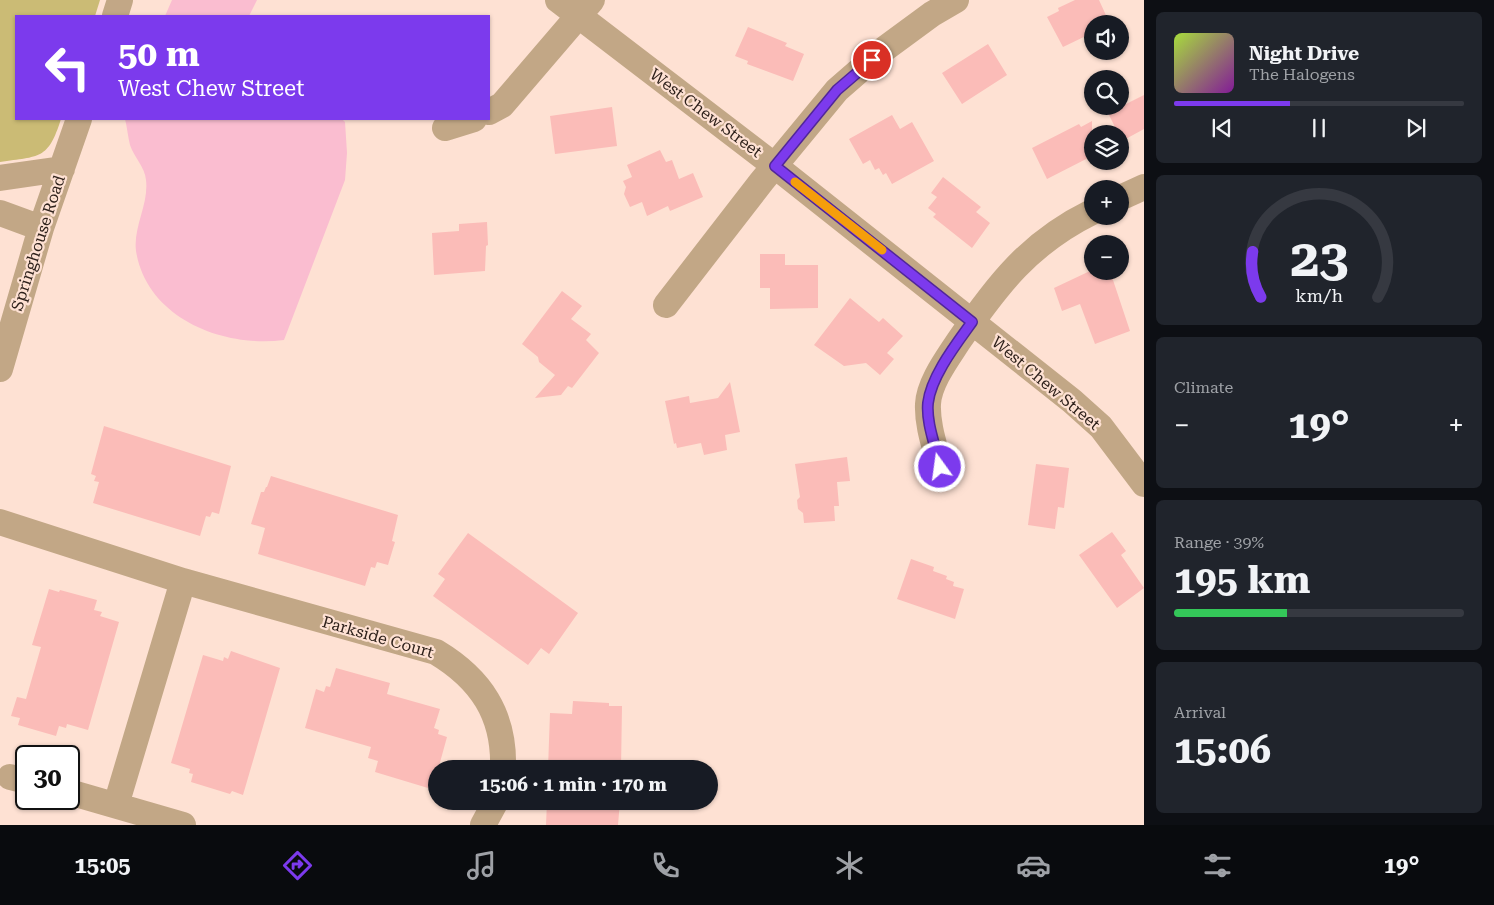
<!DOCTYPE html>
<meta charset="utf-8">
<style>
:root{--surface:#171b24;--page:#20242c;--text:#f1f3f6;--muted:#9ea1a6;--line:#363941;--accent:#7c3aed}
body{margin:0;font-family:"Roboto Serif",serif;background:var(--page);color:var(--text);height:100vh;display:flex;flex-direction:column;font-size:19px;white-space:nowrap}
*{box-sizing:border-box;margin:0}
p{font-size:16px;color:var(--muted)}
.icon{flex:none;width:28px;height:28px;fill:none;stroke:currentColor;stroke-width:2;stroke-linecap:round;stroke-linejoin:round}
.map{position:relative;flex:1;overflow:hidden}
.side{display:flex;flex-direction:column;gap:12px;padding:12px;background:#0d0f14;width:350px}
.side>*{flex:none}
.top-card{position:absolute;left:15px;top:15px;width:475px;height:105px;border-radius:0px;box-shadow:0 1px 4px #0004;background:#7c3aed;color:#fff;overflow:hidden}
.tools{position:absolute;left:1084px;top:15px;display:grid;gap:10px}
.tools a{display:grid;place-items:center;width:45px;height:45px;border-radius:50%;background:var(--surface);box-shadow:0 1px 4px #0004;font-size:25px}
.speed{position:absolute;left:15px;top:745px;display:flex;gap:10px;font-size:25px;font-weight:700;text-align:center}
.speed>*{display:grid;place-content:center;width:65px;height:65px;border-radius:50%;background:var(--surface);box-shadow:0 1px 4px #0004;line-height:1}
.speed .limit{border:2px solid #111;border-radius:8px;background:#fff;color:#111}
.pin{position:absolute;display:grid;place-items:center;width:42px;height:42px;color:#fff;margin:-21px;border:2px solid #fff;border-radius:50%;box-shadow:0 1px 5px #0007}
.me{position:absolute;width:55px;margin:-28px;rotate:346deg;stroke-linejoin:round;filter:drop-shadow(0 0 4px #0008)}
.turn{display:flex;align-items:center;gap:18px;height:105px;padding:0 20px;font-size:22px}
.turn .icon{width:65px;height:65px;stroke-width:2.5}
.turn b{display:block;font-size:35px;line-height:42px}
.big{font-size:38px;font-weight:700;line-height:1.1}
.side .widget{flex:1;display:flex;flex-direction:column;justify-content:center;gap:8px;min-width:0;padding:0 18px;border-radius:8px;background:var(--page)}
.side .dial{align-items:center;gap:0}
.dial svg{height:130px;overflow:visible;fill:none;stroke:var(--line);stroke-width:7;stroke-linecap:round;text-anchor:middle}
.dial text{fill:var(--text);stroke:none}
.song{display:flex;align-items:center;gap:15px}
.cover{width:60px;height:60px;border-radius:8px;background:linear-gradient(135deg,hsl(80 70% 55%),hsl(290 70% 35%))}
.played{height:5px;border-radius:2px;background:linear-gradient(90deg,var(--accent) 40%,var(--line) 40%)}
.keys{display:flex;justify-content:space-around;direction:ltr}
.heat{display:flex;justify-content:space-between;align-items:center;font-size:28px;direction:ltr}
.charge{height:8px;border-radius:4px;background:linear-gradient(90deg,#34c759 39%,var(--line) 0)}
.trip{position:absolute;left:428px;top:760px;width:290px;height:50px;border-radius:25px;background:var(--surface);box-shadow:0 1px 4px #0004;font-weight:700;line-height:50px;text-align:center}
.menu{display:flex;height:80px;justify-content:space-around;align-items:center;background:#090b0e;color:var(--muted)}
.menu .icon{width:35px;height:35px}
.menu .current{color:var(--accent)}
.menu b{font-size:22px;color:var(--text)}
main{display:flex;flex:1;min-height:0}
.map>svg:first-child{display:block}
</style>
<main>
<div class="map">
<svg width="1144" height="825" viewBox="0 0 1144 825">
<rect width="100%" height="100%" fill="#fee1d3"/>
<path fill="#cbbb75" d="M0,0H100L95,16H16V119H61C48,160 40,156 0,162Z"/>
<path fill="#fabdd0" d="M172,0H257L249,16H165Z
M125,119H342L345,122L347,153L345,180L284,340C224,348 147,319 136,251C133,227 149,204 146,180C145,167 134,157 130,145C128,137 127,127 125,119Z"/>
<path fill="#fbbcb8" d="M1075,0H1099L1110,24H1092V33L1063,47L1047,17L1059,11L1058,8Z
M748,27L787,43L785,46L804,54L793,81L747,64L748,61L735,56Z
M988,44L1007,75L962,104L942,73Z
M1144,95V129L1122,141L1108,113Z
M612,107L617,146L555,154L550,116Z
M892,115L900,129L912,122L934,161L892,184L886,173L883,175L879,168L875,170L870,160L863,164L849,139Z
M1092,121V156L1047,179L1032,148L1079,124L1081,127Z
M660,150L666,162L672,160L679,179L693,173L703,197L670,211L668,206L647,216L642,202L630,207L624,194L626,187L623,181L632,177L627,165Z
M943,177L981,207L976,212L990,223L972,248L933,217L936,214L928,208L937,197L931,193Z
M487,222L488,245L486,246L485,271L434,275L432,233L459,231V224Z
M760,254H785V265H818V308L770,309V288H760Z
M1090,271H1110L1130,331L1095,344L1080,304L1062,311L1054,288Z
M562,291L582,306L571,319L591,334L586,340L599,353L572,388L568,386L561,395L535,398L555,375L539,362L538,357L522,344Z
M850,298L879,322L883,318L903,336L887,353L894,359L880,375L866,363L844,366L814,345Z
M730,382L740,432L725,435L727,450L704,455L701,443L677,448L676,443L674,444L665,401L689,396L690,403L718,398Z
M104,426L231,466L219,514L212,512L210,517L206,516L200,536L93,503L99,482L94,481L96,476L91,474Z
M847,457L850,481L837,482L839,506H834L835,521L804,523L803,513L798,509L797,500L800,497L795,464Z
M1036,464L1069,468L1064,508L1058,507L1055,529L1028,525Z
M271,476L398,515L392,541L395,542L388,565L377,562L375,568L371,567L365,586L258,554L265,528L251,524L261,492H264L266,487H267Z
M1112,532L1126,551L1121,555L1144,588L1117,608L1079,555Z
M468,533L578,613L549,654L541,648L528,665L433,596L445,579L438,574Z
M911,559L934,567L933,571L947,576L946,579L954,582L953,586L964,589L955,619L897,599Z
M49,589L59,592L60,590L97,600L94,610L102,612L100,616L119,622L88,730L67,724L66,728L59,726L56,736L18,725L20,718L11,716L17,697L26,699L41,647L32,645Z
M231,651L280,668L243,795L232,791L230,794L191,782L193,774L189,773L190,769L171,763L203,655L223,661L224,657L228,659Z
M336,668L390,683L387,694L440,709L434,728L439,730L438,734L447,737L436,777L432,776L428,788L375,772L378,761L368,758L371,747L305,728L316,689L324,692L326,686L330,687Z
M573,701L609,703V706H622L621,769H548L550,713L572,714Z
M547,801H620L618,825H546Z"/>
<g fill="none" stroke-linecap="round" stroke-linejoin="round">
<path stroke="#c2a786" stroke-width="26" d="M558,0L775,166L1072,401L1101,427L1144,484
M115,16L120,0
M489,112L502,105L592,0
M445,128L474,119
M0,178L62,169
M1120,198L1144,187
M0,213L41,228
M666,305L762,181L837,90L883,50L932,14L956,0
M0,369L41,228L79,119
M940,467C935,447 927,425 928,404C929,383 947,359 958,342C997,285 1029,243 1092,212
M0,522L183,581L436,652C481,679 505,715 503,769
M10,777L26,781
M69,792L183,825
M116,805L183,581
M483,825L496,801"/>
</g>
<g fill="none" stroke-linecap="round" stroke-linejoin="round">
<defs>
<path id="route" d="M872,60L837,90L775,166L972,322C957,343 931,376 928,403C926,423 936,447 940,467"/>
</defs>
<use href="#route" stroke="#51269a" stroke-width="12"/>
<use href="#route" stroke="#7c3aed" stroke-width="9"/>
<path stroke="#f59e0b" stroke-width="9" d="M795,182L882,250"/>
</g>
<g text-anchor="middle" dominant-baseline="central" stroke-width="4.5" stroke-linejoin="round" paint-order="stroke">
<g font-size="16" fill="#2e211b" stroke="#fee1d3">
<text transform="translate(706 113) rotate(37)">West Chew Street</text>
<text transform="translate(38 243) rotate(-72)">Springhouse Road</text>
<text transform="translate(1046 383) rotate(40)">West Chew Street</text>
<text transform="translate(378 637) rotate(16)">Parkside Court</text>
</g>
</g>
</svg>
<div class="tools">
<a><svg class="icon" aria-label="sound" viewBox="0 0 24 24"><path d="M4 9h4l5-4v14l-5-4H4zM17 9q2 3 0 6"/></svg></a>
<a><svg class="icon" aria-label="search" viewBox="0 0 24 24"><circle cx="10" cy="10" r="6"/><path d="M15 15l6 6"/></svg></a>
<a><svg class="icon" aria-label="layers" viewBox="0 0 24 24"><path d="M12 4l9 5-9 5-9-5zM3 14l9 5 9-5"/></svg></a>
<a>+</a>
<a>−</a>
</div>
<div class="speed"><div class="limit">30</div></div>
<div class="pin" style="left:872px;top:60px;background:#d93025"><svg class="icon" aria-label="arrive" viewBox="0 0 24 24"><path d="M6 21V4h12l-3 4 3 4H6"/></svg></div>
<svg class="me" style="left:940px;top:467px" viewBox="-20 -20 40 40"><circle r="17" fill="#7c3aed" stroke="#fff" stroke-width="3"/><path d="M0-11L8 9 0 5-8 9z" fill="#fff"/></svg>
<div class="trip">15:06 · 1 min · 170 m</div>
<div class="top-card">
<div class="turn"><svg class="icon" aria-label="left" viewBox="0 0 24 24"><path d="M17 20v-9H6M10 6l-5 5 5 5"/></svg><div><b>50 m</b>West Chew Street</div></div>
</div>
</div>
<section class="side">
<div class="widget">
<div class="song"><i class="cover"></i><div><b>Night Drive</b><p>The Halogens</p></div></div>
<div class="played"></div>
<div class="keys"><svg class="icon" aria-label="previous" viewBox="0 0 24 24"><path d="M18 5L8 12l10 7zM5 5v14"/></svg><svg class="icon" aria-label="pause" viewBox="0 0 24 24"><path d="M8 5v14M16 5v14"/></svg><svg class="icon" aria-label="next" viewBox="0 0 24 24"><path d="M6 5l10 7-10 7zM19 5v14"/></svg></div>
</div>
<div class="widget dial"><svg viewBox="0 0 100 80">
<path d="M14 69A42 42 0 1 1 86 69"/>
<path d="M14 69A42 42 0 0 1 9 41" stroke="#7c3aed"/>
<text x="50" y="56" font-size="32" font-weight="700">23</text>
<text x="50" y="72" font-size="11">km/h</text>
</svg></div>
<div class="widget"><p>Climate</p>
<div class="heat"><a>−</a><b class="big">19°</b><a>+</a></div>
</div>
<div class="widget"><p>Range · 39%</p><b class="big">195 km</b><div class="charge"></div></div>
<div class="widget"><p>Arrival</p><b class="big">15:06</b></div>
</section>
</main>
<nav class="menu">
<b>15:05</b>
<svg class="icon current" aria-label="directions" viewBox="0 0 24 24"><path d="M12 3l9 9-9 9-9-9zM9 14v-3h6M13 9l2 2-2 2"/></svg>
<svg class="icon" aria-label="music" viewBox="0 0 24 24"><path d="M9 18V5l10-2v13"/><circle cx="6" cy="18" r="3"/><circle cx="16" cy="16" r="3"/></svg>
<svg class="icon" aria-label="phone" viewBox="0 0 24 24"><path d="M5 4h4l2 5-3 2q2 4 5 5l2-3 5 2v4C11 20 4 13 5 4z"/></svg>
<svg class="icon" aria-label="climate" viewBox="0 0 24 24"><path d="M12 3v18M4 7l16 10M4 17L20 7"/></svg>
<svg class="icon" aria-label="car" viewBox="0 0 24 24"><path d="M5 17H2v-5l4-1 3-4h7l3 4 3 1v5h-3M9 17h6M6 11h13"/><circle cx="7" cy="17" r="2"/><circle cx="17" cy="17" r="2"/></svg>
<svg class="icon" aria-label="filters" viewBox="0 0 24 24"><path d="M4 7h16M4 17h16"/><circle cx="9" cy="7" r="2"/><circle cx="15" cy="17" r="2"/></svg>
<b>19°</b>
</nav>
